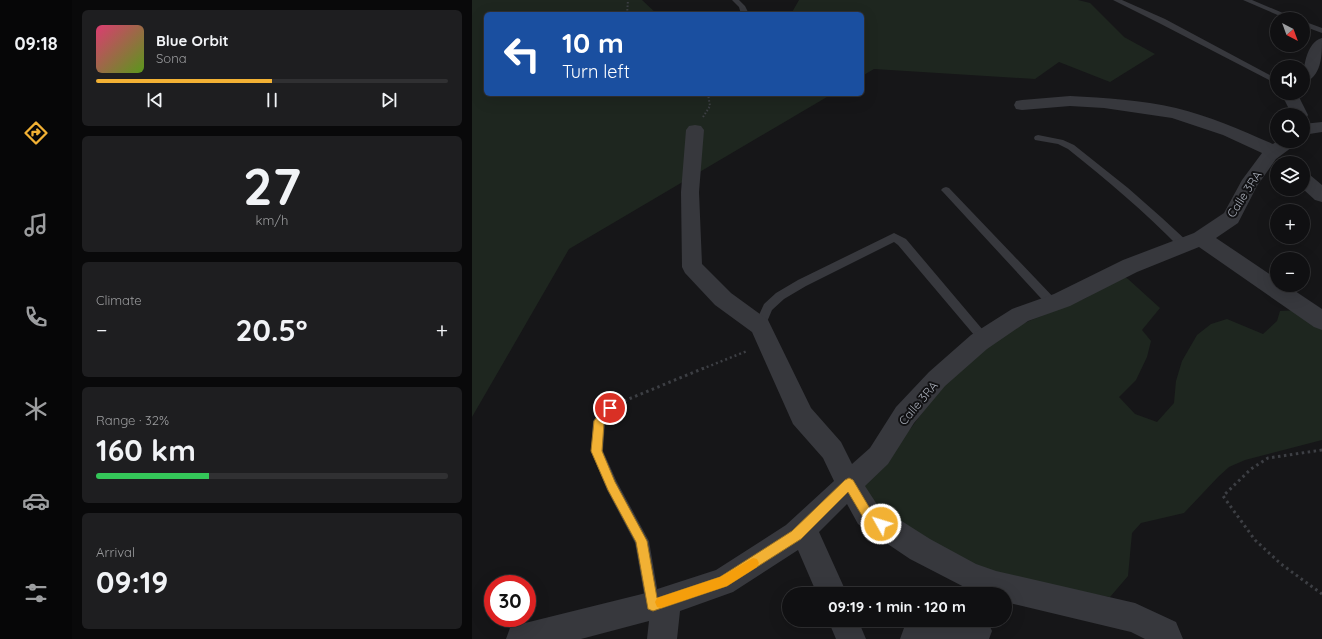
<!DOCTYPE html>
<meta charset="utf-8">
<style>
:root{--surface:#101012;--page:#1e1e20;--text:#f1f3f6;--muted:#9c9d9f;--line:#303032;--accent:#f2b134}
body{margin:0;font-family:Quicksand,sans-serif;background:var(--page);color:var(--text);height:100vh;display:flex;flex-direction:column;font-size:15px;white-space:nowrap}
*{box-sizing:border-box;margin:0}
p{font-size:13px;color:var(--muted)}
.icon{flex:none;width:22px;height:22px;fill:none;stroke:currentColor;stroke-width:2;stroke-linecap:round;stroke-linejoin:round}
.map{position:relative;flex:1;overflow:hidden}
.panel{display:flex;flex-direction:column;gap:10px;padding:10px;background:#09090a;width:400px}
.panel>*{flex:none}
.hud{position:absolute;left:12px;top:12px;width:380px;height:84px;border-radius:6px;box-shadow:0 4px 16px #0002,0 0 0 1px var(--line);background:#1a4fa0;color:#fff;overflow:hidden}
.needle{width:26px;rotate:139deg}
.tools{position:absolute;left:798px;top:12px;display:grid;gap:8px}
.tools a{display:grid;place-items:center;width:40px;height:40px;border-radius:50%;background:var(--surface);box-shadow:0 4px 16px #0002,0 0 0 1px var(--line);font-size:20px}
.speed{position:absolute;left:12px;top:575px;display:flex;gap:8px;font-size:20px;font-weight:700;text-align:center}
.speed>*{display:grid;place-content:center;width:52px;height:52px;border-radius:50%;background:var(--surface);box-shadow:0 4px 16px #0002,0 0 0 1px var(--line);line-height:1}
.speed .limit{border:6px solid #d22;background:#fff;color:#111}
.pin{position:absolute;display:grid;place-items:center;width:34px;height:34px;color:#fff;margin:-17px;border:2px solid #fff;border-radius:50%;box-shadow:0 1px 4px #0007}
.me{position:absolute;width:44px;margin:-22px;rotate:309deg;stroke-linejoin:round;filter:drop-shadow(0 0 3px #0008)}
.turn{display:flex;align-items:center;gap:14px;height:84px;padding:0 12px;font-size:18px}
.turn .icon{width:52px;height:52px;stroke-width:2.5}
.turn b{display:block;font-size:28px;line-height:34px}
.big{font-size:30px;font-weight:700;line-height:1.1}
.panel .card{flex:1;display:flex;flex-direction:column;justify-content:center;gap:6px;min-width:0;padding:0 14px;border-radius:6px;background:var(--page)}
.panel .dial{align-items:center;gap:0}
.dial b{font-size:52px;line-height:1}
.song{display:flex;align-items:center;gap:12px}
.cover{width:48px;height:48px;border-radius:6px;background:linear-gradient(135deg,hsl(340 70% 55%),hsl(90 70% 35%))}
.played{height:4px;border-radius:2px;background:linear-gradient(90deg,var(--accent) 50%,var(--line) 50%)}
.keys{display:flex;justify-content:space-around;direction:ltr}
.heat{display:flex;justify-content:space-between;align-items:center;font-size:22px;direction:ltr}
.charge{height:6px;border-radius:3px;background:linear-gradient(90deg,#34c759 32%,var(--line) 0)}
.trip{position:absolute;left:310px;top:587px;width:230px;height:40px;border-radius:20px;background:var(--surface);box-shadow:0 4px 16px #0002,0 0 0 1px var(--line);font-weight:700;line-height:40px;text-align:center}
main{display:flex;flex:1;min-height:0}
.menu{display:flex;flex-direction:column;width:72px;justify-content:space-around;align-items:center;background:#060607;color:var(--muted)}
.menu .icon{width:28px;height:28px}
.menu .current{color:var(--accent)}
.menu b{font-size:18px;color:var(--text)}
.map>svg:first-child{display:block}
</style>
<main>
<nav class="menu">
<b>09:18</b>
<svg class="icon current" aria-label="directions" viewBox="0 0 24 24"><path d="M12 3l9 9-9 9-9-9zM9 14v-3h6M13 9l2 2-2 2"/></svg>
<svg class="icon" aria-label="music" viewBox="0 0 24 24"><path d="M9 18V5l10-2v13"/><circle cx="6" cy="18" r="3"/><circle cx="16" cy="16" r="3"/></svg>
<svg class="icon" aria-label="phone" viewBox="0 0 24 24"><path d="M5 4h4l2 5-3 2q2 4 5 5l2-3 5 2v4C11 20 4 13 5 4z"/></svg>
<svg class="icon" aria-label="climate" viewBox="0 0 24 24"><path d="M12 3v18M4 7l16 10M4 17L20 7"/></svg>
<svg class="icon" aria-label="car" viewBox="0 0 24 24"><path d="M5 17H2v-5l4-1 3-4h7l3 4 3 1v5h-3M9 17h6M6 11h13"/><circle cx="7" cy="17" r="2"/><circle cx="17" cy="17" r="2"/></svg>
<svg class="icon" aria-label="filters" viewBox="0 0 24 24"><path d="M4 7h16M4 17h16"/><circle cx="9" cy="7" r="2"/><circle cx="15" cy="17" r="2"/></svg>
</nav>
<section class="panel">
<div class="card">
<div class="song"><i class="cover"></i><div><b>Blue Orbit</b><p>Sona</p></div></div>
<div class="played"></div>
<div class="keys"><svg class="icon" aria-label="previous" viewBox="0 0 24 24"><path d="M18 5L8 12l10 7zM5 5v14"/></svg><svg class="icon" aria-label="pause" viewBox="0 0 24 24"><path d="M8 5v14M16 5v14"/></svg><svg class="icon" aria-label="next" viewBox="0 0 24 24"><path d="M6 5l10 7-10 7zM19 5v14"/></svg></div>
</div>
<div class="card dial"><b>27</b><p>km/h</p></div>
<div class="card"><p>Climate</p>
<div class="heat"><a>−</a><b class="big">20.5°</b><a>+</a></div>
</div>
<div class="card"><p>Range · 32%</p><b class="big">160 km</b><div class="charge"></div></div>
<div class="card"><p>Arrival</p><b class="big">09:19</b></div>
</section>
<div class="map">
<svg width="850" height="639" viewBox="0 0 850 639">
<rect width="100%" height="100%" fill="#161618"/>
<path fill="#1e261f" d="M0,0H170L185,14H14V94H360L97,249L0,417Z
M327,0H606L618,3L652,37L683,54L638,82L587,62L563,79L402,69L390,76V14H319Z
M647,273L656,279L688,308L670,330L679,341L675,357L664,380L647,397L663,414L685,422L702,403L704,381L710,361L725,335L739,324L755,319L791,334L805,321L808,311L830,310L850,319V440L773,460L757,467L746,477L712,513L669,523L660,533L656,576L638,597L605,591L575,594L433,537L388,492L413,452L439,428L460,399L507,344L557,321L614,298Z"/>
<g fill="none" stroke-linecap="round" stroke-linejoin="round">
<path stroke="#3d3f44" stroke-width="2" stroke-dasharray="1.5 2" stroke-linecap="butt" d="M155,14L156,0
M231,117L238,106L236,94"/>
<path stroke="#3d3f44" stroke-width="2.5" stroke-dasharray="2 3" stroke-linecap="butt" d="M230,369L275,351"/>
<path stroke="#3d3f44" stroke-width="3" stroke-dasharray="2.5 3.5" stroke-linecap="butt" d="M152,401L232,368
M850,450L796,458L779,469L751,496L783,540L809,564L850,594"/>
<path fill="#37383d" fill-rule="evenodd" d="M260,0H267L273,6L277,14H269L267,7Z
M641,0H650L693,19L805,79V84L687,23Z
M771,0H780L825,19H815Z
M831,21L850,28V33L831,26Z
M566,135L591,140L602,145L656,188L690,218L716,242L717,245L716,248H708C673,212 635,180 596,149L586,144L563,140L562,138L563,136Z
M474,187L477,188L585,301L586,304L585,307L581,308L577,307L471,192L469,190L471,188Z
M422,233L434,239L516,336L518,339L516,342L512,344L508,342L426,245L422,242L334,286L312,299L300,310L292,329L288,331L284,329L282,326L292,304L304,293L326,280Z
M138,403L142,404L144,408L133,423L131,451L145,482L177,541L188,605L186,610L181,612L176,610L174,605L163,543L135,490L119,451L121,421L134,404Z"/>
<path fill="#37383d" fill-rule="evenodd" d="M850,38C850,56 850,77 831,83C831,69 834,42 850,38Z
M809,93H825L836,115L834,119H831V115H820Z
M598,96C633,98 670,100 704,108C737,116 769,130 801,144L805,141H826L823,145L804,159L785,186L766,223L744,238L805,279V285H814L850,309V330L842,327L727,247L665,272L598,306L556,321L515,349L473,386L442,423L416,464L393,486L406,506L458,539L504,564L524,571L663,603L704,622L711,639H673L659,632L533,602V594H509L498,590L438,559L386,524L375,504L347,532L375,594H345L326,550L261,592L208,611L205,639H175L177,621L109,639H34L38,628L49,624L170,594L244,570L314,525L362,481L351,458L321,424L280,332L243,305L213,273L210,267L209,192L214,130L217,126L223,125L229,126L232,130L227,192L230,264L259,293L296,320L339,408L369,442L380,464L398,448L424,407L457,372L499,335L540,309L582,294L651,260L722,233L752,213L770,180L790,153L751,135L700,118L632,108L598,106L550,110L544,109L542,105L544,101L550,100Z
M850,122V132L831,135V124Z
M831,173L838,175L850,185V202L843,200L831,189Z
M356,620H386L394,639H364Z
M474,620H515L520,631L517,639H428L432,628L443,624Z"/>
</g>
<path fill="#f2b134" stroke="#9d7322" d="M138,404L141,405L143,408L132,423L130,451L143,482L175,541L185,598L248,577L320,531L373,480L377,478L381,480L400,512L413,520L415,524L413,528L409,530L392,519L376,492L329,539L255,586L181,611L176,609L164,542L136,490L119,451L122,421L134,405Z"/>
<path fill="#f59e0b" d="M281,558L285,559L287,563L285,567L255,586L189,608L185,607L183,602L185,598L248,577Z"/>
<g text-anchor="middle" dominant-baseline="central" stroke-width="4" stroke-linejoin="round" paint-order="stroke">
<g font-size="12" fill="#a8adb8" stroke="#111113">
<text transform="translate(772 194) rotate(-57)">Calle 3RA</text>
<text transform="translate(446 403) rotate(-50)">Calle 3RA</text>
</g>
</g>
</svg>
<div class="tools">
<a><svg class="needle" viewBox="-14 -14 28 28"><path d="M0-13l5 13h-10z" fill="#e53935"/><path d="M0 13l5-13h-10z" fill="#9c9d9f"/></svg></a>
<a><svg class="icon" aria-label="sound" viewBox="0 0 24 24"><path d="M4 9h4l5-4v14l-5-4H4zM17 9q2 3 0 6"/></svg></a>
<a><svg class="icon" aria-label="search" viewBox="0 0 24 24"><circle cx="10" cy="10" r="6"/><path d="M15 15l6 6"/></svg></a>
<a><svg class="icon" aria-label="layers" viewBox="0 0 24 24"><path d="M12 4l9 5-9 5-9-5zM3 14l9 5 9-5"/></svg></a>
<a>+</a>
<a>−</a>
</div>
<div class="speed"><div class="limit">30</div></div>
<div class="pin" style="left:138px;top:408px;background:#d93025"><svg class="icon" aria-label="arrive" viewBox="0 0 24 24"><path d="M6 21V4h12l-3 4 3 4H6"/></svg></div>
<svg class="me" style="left:409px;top:524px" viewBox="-20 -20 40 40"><circle r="17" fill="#f2b134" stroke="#fff" stroke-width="3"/><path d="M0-11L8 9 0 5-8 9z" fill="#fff"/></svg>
<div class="trip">09:19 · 1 min · 120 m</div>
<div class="hud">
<div class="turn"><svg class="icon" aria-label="left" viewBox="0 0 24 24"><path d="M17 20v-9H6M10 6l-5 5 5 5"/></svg><div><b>10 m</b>Turn left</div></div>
</div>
</div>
</main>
